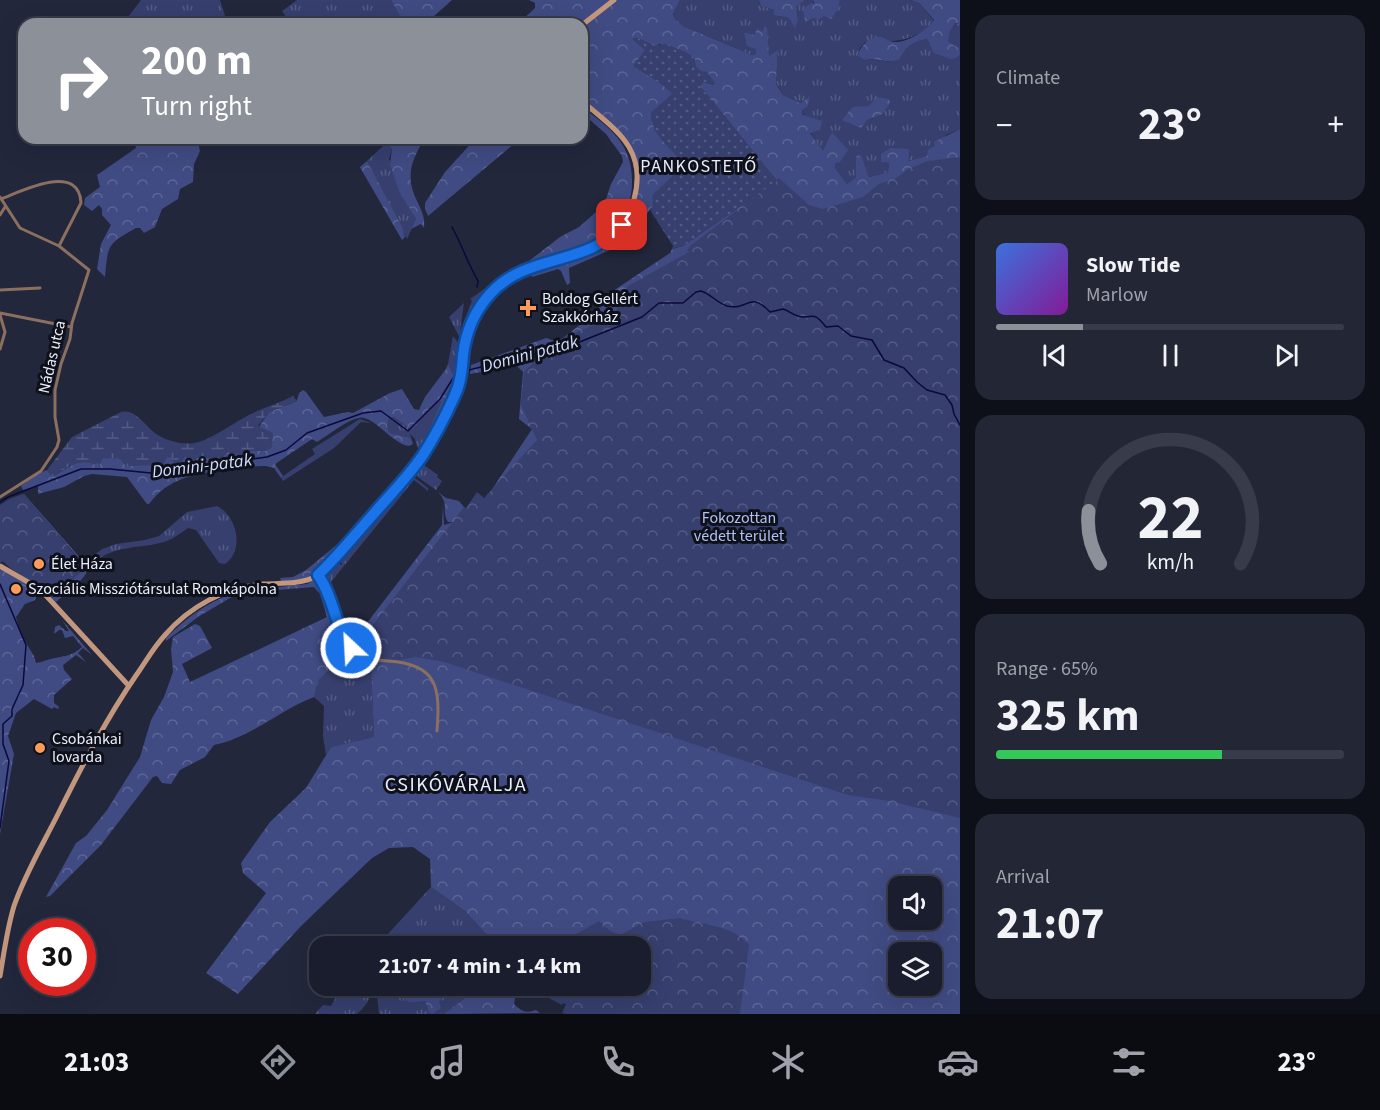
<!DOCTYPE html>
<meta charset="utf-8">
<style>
:root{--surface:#1a1d2d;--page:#232635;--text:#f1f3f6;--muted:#9fa2aa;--line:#383b49;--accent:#8c9099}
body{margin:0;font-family:"Source Sans 3",sans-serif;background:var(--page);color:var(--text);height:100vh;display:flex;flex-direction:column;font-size:22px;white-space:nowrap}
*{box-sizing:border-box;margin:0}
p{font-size:20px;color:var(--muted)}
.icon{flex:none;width:33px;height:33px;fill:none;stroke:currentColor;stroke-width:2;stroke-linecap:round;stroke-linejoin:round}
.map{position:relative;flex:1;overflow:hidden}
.panel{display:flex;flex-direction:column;gap:15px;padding:15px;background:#0e1019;width:420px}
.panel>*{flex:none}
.hud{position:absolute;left:18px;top:18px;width:570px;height:126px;border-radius:18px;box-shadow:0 6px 24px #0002,0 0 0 2px var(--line);background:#8c9099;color:#fff;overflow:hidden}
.fabs{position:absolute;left:888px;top:876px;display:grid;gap:12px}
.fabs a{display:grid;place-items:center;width:54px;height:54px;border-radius:12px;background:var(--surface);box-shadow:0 6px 24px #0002,0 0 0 2px var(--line);font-size:30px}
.speed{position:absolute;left:18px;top:918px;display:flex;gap:12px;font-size:30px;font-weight:700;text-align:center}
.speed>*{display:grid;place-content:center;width:78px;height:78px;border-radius:50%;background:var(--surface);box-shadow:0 6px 24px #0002,0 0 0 2px var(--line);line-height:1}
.speed .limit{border:9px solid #d22;background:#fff;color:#111}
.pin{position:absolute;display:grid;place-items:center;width:51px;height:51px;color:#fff;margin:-26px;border-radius:12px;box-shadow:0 3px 9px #0006}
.me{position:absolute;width:66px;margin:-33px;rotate:335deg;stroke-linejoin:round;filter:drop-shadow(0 0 4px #0008)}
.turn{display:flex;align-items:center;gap:21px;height:126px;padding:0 24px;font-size:27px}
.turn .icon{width:78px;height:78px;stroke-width:2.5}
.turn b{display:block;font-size:42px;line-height:51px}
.big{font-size:45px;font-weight:700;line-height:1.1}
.panel .card{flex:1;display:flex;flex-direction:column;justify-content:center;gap:9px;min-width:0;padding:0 21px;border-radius:18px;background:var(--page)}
.panel .dial{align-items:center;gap:0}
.dial svg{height:156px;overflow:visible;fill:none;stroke:var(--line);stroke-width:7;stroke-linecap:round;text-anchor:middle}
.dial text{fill:var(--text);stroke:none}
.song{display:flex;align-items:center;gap:18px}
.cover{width:72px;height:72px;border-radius:9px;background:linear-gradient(135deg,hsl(220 70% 55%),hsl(290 70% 35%))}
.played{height:6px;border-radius:3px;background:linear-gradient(90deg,var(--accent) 25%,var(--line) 25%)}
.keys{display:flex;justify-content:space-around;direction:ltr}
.heat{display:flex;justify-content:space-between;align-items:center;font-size:33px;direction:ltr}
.charge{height:9px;border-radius:4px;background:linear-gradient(90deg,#34c759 65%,var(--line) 0)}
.trip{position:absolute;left:309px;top:936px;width:342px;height:60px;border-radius:18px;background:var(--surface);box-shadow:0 6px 24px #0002,0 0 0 2px var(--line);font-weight:700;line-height:60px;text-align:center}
.menu{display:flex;height:96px;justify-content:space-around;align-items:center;background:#0a0c12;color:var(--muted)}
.menu .icon{width:42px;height:42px}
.menu .on{color:var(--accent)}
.menu b{font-size:27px;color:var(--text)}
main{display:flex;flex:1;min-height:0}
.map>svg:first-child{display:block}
</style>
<main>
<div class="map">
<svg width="960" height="1014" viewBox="0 0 960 1014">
<defs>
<pattern id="grass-tufts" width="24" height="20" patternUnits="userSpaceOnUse" patternTransform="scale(1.5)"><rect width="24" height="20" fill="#363f6e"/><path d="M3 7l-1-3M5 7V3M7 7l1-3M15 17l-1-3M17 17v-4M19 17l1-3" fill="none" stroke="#535b84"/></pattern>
<pattern id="forest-crowns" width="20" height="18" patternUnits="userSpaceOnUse" patternTransform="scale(1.5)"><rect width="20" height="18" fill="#404b83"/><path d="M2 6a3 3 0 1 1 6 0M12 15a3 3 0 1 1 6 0" fill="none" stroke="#5c6595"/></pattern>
<pattern id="wetland-marsh" width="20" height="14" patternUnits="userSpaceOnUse" patternTransform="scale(1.5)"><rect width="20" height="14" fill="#363f6e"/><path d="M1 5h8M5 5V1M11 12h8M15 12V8" fill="none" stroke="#535b84"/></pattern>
<pattern id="park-crowns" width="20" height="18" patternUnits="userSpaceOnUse" patternTransform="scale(1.5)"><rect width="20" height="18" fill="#363f6e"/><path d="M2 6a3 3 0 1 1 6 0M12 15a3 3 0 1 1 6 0" fill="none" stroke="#535b84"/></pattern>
<pattern id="garden-dots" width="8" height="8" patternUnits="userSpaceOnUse" patternTransform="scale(1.5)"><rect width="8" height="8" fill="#363f6e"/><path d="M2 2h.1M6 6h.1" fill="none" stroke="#535b84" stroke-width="1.8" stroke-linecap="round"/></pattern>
</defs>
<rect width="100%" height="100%" fill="#22273c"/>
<path fill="url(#grass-tufts)" d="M141,0H220L225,16L216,24H118L128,17Z
M297,0H391L404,24H291L282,11Z
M680,0H759L761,6L774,10L779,16L789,18L795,27L798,20L796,7L805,0H813V18L824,16L839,8L840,0H911L919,3L934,21C916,42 892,42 865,42L860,48L858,56L864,60C878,58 885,64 898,60C906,46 912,42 927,39L929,44L948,42L950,31L955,23L960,24V129L946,135L928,156L908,161L882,162L889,163V172L869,177L861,156L856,179L847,184L835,168V162H841L823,152L810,132L802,110L809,97L802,103L783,95L776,83L778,51L769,56L767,44L762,32L755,35L744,32L756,49V54L752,55L683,26L675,19L673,14Z
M384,145H388L392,149L389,159L416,219L407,239L367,161Z
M493,283L495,287L480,297L465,330L463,344L449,317L464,303L460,331L472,301L470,299Z
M453,336L462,348C459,375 455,394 439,416L453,381L454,376L448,364Z
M438,401H442L443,403L423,451L417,447L415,439L410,434L413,444L405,436C389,435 385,435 389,418L394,417L412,430Z
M360,419L371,423L361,422L334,448L283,481L281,478L283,476L315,454L312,449Z
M421,463L438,475L437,477L442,481L436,490L412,473Z
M411,475L428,488V491L414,480L326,588L320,579V575L334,562L342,565L341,562L361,539L360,538L344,558L338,559Z
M217,506C237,516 245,550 225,564L219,563L196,530L188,528C181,533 174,538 167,541C140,550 111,543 90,567L89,559L102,549L116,544L145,540L159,536L187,512Z
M337,655L371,667L374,737L331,747L326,755L323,737L324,706L314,697L318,681L339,660Z
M431,887L465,911L497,946H377Z
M334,986H371C372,998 366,1006 357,1014H315L323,1005L331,1006L336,997Z
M376,986H475L470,994L444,1014H379Z"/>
<path fill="url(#forest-crowns)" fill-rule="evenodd" d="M391,0H452L425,24H404Z
M529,0H680L673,14L675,19L683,26L752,55L756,54V49L747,46L744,32L755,35L757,28L762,32L765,26L767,28L769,56L778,50L776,84L783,95L801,103L810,96L808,106L802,110L803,115L822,121L820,130L810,133L823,151L832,132L848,150L840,162L835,163V168L847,184L856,178V156L861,155L869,177L889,172V163L881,162V154L890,148L909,149L908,161L927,156L928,150L935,146L934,142L960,129V1014H592L640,986V946H497L465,911L431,887L430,859L413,847L389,848L372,858L302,925L238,994L206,973L266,893L243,873L241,863L270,822L306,788L331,747L374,737L371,667L338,655L339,660L318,681L314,697C280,710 250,738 214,745L205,757L180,770L171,784L162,783L157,776L153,777L101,845L50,896L46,897L76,843L86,836L107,810L140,757L151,720L164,697L173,672L171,649L173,637L195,624L200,626L212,648L182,664L190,682L327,617L320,594L314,587L277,590L278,587L307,584L315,579H318L323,589L328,588L338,599L335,603C338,618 345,629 360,632L442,525L443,505L444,525L454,522H448C441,511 450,504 438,492L446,498L459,501L468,512L473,511L491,491L532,429L519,419L523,372L517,366L470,374L471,365L546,338L558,342L600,309L590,296L607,295L670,253L672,249L683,246L777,181L700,86L703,82L714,85L696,67L660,44L654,46L638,38L633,39L646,50L634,65C647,75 661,82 673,94L651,113L655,130L685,165L653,195V206L631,233L610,250L569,268L570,283L567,285L561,271L558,269L532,277V271L538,268L540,270L560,263L563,261C607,250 642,225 635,174C633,161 630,147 621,136C610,123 594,113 582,102V28L587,23L518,24L535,8V3ZM898,886H932V920H898ZM898,952H932V986H898Z
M759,0H805L796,7L798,20L795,28L789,18L774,15V10L761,6Z
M813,0H840L839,8L831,19L824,16L819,19L813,18L805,22L803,10L808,5L814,3Z
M911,0H960V24L955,23L950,31L948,42L959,48L960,54L956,58L951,59L934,53L927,39C912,42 906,46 899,60C885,64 878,57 864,60L858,56C860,46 869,36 881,37C885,38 889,42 894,42C907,43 926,31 934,20L919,3Z
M877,97L888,99L891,102L882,114L867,120L861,128L842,120L853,107L869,106Z
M582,107C610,128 633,144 632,183C632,194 629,205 625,214C606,253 567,251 532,264C519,269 507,277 496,284V281L529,261L560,237L579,227L604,205L611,184L623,162L622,156L606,134L582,113Z
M134,138H197L200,151L194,164L193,182L180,189L178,199L162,209L155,227L144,233L140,228H136C107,244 108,245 105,277L97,269L101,244L111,225L102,215V209L99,205L92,211L84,205L85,198L100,187L97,175L136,148Z
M391,138H425C411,161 405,176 417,201C422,212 425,216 424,228L421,224L411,229L416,219L399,191L390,164L392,149L388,145H384Z
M476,138H521L428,216L425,209V203L445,172Z
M367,161L402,227L405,237L402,240L361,169L360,167Z
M448,364L454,376L453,381L428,440H425L442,401H438L412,430L394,417L389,418C383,441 397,431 411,439L413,444L409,446C392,444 372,413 358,418C344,422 330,434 317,442L312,439L275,464L283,476L281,478L274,468L266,466C252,466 238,468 224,470C195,474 168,478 149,504H147L127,477L92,474L84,476L64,487L38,494H24L82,560L89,559C92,577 69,590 56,602L52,598L86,567L23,494H38V486L23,490L21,486L36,475L47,470L52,477L79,461L91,462L103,458L121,459L126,466L140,465L167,456C174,458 176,456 183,456C194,455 207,460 219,460L227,452L240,455L269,412L297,401L299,393L303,390L306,392L324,417L348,412L353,413L390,393L402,389L414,409L419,410L425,397L446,369Z
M381,497L383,499L323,567L305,579L282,582L280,578L293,577L306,570L344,539Z
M0,567L39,591L35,600L25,604L16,617L21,635L34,656L36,663C43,662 49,659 55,658C67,656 73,655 82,647L73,636L65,638L62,630H59L54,634L55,627L59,625L66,631H69L62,620L92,655L83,648L78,653L86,662L76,655L63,665L64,670L72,679L54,695V703L59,707L58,709L54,707L52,709L34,699L16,713L8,736L14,754L0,834Z
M234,593L235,595L198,617L166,641V638C186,618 206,603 234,593Z
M405,986H430L434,988L439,986L445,992L439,1001L441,1008L432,1014L429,1012L425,1001L409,1002L405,998Z
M475,986H521L517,987L514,1004C521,1011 526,1014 536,1010L540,1013L444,1014L470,994Z"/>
<path fill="url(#wetland-marsh)" d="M293,396L297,401L269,412L258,426L273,433L272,447L266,451H251L245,457L227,452L219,460H204L200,464L189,463L185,456L181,463H174L172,458L168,456L163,465L126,466L121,459L103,458L99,466C78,457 69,467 52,477L47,470L72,437L121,412C136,408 146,428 158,435C167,441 183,445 194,443C208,442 236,421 251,414C265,407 280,403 293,396Z"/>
<path fill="url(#park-crowns)" d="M960,157V818L889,801L848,795L444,662L416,657L399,660L361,658L362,639L464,507L466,508L477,492L484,498L537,440L521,405L524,372L553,342L613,317L628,286L689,252L687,250L690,246L779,178L809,205L823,209L863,197L879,184L895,179L908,169L928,161Z
M23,494L86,568L52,598L49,592H46L10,568L3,561L0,563V505L9,499Z
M680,918C703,925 733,925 749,945L740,1014H566L562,1013L566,1004L563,1003L562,1005L545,996L532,986H640V946H568L576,934L599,921L609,930L620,935L644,922Z"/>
<path fill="url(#garden-dots)" d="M638,38L654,46L666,44L688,53L695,59L696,67L701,71L707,72L715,83L714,85L703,82L700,86L777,181L683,246L672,249L673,246L650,210L653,206L652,195L685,165C673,151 649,132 651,113L672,94C661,82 647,75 633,66L645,50L632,39Z"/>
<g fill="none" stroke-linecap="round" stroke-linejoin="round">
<path stroke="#0b093d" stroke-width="1.5" d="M452,227C462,245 468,264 478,281L477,287
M465,371L533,354L557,351L642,317L659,303H683L696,292L701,291C711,294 717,303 727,306C749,311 749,290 770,312L783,309C788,310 792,315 798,316C813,320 812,309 826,327L838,326L851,336L872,340L884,360L904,368L917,382L927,390L945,395L952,405L954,414L960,425
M0,502L8,497L81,469H110L151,473L267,457L286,450L307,433L363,413L381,411L408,431L440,399L455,375L459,373
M0,584L26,645L23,685L12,709V716L3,724V744L9,761L0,828"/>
<path stroke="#8b6f5f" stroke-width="3" d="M0,197L20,228L59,246L89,270L72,323L70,339L61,364L55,390V417L59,440L57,447L41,471L0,497
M1,199C22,191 79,162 81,203L59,246
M0,215L5,207
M0,290L40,288
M0,313L71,327
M0,315L5,332L0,349
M318,575C327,587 331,599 336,613C340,624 342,638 350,647C360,658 374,660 388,661C439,664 440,689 437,731"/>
<path stroke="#c3977d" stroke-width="5" d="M582,25L614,0
M0,566L40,589L129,686
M0,976C4,953 7,929 14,906C25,874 43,844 58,814C82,766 106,719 137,674C146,661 154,647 165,635C189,607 225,587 263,584C279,583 301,585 316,576C332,566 344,547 357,533C378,508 404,483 423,456C435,437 447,414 456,392C462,379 462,365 464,351C467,330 476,309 491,293C534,247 615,269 634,199C648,148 614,129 582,101"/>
</g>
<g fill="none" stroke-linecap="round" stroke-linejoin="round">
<defs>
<path id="route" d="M351,648C336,631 334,597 318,575C337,557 353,537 370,518C388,497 408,477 423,455C435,436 446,415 455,395C461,382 462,368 463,355C466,331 475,310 491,293C527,253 590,266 622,225"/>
</defs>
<use href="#route" stroke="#114b97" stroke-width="15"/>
<use href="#route" stroke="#1a73e8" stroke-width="10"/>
</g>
<g fill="#ff9b5a" stroke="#0e111a" stroke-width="2">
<path d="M525 299h6v6h6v6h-6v6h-6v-6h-6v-6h6z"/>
<circle cx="39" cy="564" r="6"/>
<circle cx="16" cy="589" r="6"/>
<circle cx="40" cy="748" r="6"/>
</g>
<g text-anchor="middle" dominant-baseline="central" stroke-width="6" stroke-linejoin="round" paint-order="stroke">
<g font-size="16" fill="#eaeefc" stroke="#0e111a" text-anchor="start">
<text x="542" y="299">Boldog Gellért<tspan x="542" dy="18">Szakkórház</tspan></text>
<text x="51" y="564">Élet Háza</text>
<text x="28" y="589">Szociális Missziótársulat Romkápolna</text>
<text x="52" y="739">Csobánkai<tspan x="52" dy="18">lovarda</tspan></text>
</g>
<g font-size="16" fill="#eaeefc" stroke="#0e111a">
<text transform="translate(52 357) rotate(-77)">Nádas utca</text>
</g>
<g font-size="16" fill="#b3c0f3" stroke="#0e111a">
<text x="739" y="518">Fokozottan<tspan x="739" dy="18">védett terület</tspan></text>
</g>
<g font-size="18" letter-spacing="1.5" fill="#eaeefc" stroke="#0e111a">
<text x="699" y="166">PANKOSTETŐ</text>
</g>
<g font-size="18" font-style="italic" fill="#d2dbfe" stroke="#0e111a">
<text transform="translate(530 354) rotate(-15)">Domini patak</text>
<text transform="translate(202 466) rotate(-7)">Domini-patak</text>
</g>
<g font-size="20" letter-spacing="1.5" fill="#eaeefc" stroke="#0e111a">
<text x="456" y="785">CSIKÓVÁRALJA</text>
</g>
</g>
</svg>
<div class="fabs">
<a><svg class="icon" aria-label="sound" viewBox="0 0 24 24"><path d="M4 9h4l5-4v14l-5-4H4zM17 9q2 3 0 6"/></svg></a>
<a><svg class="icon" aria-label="layers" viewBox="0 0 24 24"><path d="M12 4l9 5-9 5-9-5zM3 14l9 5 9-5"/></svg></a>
</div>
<div class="speed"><div class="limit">30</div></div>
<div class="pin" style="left:622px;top:225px;background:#d93025"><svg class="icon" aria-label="arrive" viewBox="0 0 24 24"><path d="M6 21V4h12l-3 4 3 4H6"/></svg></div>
<svg class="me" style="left:351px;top:648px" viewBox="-20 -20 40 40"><circle r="17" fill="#1a73e8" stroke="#fff" stroke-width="3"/><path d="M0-11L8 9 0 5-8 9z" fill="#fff"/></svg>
<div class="trip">21:07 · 4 min · 1.4 km</div>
<div class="hud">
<div class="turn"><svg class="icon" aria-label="right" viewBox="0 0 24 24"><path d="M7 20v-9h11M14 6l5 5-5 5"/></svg><div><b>200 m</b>Turn right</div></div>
</div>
</div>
<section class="panel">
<div class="card"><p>Climate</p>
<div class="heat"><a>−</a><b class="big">23°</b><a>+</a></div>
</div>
<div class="card">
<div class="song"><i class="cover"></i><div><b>Slow Tide</b><p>Marlow</p></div></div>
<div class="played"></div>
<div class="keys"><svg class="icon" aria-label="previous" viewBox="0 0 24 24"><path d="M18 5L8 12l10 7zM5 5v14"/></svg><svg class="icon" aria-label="pause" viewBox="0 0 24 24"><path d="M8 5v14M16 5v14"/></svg><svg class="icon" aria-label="next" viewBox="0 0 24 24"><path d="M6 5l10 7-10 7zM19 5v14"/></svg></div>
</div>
<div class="card dial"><svg viewBox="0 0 100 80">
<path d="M14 69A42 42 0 1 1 86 69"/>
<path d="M14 69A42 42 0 0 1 8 42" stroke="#8c9099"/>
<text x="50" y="56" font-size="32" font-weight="700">22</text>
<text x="50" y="72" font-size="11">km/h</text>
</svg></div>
<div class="card"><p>Range · 65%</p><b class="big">325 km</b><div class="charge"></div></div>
<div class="card"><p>Arrival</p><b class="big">21:07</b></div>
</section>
</main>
<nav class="menu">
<b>21:03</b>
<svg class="icon on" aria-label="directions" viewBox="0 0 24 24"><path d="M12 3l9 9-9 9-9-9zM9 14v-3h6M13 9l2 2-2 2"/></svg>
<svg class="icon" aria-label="music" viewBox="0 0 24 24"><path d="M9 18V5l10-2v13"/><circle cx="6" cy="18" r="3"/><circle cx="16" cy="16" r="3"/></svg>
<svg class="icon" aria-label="phone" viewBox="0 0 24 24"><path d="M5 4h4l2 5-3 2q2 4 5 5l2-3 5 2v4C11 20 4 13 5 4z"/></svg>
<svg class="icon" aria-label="climate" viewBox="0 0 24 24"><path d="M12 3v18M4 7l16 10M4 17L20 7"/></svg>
<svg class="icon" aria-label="car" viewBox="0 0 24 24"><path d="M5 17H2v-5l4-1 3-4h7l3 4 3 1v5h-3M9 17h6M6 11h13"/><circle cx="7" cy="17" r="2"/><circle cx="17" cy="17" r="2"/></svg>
<svg class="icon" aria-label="filters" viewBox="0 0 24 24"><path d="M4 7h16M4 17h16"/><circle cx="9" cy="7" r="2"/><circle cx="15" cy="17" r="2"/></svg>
<b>23°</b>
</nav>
